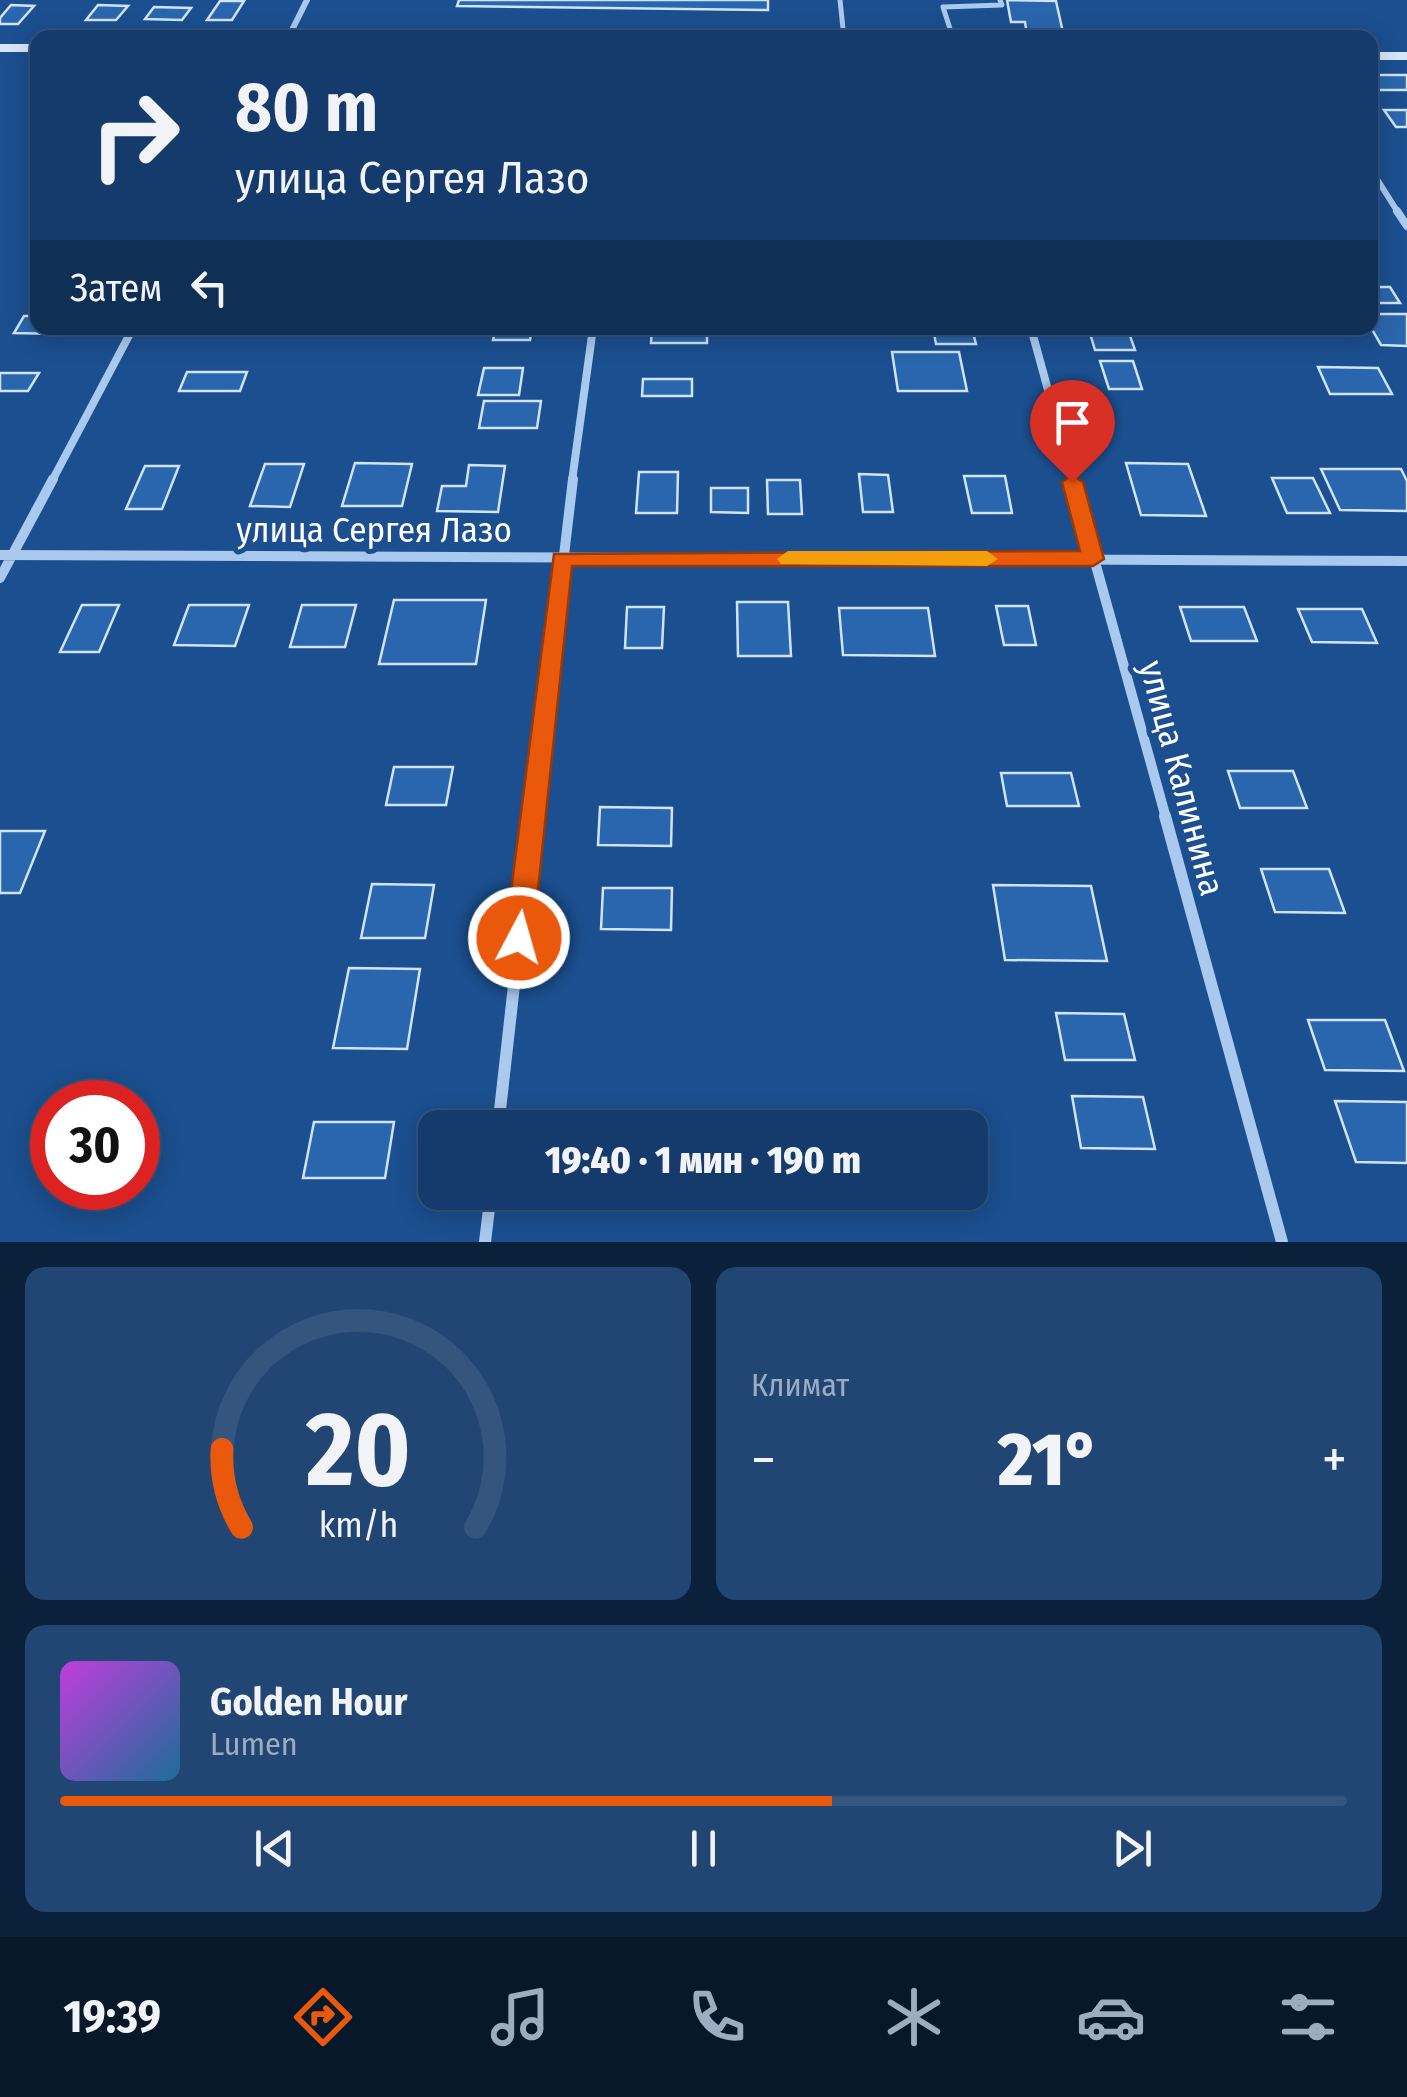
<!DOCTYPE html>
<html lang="ru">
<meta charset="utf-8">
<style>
:root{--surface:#143b6b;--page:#214673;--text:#f1f3f6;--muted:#9dadc1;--line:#33557e;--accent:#ea580c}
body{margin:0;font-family:"Fira Sans Condensed",sans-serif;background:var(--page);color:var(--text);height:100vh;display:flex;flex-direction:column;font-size:38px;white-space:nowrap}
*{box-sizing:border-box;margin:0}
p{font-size:32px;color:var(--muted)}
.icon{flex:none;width:55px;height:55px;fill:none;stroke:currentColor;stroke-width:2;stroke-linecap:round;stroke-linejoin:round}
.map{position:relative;height:1242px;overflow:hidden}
.details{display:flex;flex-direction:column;gap:25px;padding:25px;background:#0b203b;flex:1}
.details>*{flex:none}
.top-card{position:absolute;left:30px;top:30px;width:1348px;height:305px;border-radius:20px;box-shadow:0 5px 25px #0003,0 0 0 2px var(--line);background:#143b6b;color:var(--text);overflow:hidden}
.speed{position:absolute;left:30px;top:1080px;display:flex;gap:20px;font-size:50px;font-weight:700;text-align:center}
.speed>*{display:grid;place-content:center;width:130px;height:130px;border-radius:50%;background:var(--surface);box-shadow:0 5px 25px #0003,0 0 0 2px var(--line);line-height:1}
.speed .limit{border:15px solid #d22;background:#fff;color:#111}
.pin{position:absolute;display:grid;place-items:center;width:85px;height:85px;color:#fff;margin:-102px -42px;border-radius:50% 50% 50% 0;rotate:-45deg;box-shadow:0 0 10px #0007}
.pin .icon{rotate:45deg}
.me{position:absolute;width:110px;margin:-55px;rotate:6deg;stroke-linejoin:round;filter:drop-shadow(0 0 8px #0008)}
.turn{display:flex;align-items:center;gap:35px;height:210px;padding:0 40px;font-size:45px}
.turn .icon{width:130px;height:130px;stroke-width:2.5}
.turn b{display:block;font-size:70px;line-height:85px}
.then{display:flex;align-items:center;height:95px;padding:0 40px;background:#0003;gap:20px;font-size:38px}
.big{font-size:75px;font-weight:800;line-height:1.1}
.details .widget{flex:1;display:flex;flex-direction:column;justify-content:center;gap:15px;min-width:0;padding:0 35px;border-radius:20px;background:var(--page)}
.details .dial{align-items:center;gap:0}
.dial svg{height:260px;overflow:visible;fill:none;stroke:var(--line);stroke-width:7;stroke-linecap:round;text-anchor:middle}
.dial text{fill:var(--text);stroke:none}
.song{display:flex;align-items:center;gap:30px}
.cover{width:120px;height:120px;border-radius:15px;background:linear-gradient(135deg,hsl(290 70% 55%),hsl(200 70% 35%))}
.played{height:10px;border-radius:5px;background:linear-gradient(90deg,var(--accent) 60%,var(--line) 60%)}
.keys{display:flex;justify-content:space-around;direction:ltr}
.heat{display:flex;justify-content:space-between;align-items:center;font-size:55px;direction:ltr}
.details .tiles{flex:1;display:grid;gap:25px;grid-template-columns:1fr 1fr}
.widget:last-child{grid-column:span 2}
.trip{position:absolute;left:418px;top:1110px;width:570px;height:100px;border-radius:20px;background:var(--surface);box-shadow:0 5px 25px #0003,0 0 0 2px var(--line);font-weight:800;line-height:100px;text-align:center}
.tabs{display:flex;height:160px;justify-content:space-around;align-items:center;background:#08182b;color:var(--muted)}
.tabs .icon{width:70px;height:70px}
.tabs .current{color:var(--accent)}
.tabs b{font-size:45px;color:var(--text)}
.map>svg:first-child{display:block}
</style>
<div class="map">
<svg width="1407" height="1242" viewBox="0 0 1407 1242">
<rect width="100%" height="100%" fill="#1b4f8f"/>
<path fill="#2a66ad" stroke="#cfe3fa" stroke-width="2.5" d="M459,0H768V10L457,6Z
M1007,0L1056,1L1064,37L1027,35L1025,22H1011Z
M220,1H244L232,20H207Z
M11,5L34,6L18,24H0V18Z
M98,5L128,6L116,20H86Z
M154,7L191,8L182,20L145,19Z
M1370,75H1407V90H1370Z
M1384,110H1407V127H1396Z
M1370,287H1390L1400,303H1370Z
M1370,314H1407V346L1381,345L1370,326Z
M24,316H38V328H65L61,334L14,333Z
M496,328H532L530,340H493Z
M652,328H707V343H651Z
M933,329H972L976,344H936Z
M1089,330H1128L1135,350H1095Z
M892,352H959L967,391H898Z
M1100,361H1133L1142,389H1109Z
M1318,367L1378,368L1392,394H1330Z
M484,368H523L519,395H478Z
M187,372H247L240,391H179Z
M0,373H39L28,391H0Z
M643,379H692V396H642Z
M484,401H541L537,428H479Z
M355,463L412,464L402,506H342Z
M1126,463L1188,464L1206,516L1141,515Z
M265,464H304L290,507L250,506Z
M469,465L505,466L498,512L437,511L442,486H466Z
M145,466H179L162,509H126Z
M1321,469H1401L1407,481V511L1340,510Z
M639,472H678L677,513H636Z
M859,474L888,475L893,512H863Z
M964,476H1005L1012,513H972Z
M1272,478H1313L1330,513H1287Z
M767,480H800L802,514H768Z
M711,488H748V513L711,512Z
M394,600H486L476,664H379Z
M737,602H788L791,656H738Z
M82,605H119L99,652H60Z
M189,605H249L235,646L174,645Z
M302,605H356L345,647H290Z
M996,606H1028L1036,645H1004Z
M627,607H664L662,648H625Z
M1180,607H1244L1257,641H1191Z
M839,608H928L935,656L843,655Z
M1298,609H1362L1377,643L1312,642Z
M394,767H453L446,805H386Z
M1228,771H1293L1307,808H1240Z
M1001,773H1071L1079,806H1007Z
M600,807L672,808L671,846L598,845Z
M0,831H45L20,893H0Z
M1261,869H1329L1345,913L1275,912Z
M372,884L434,885L425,938H361Z
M993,885L1091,886L1107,961L1005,960Z
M603,888H672L671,930L601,929Z
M349,968L420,969L407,1049L333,1048Z
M1056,1013L1124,1014L1135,1060H1065Z
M1308,1020H1385L1404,1071L1325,1070Z
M1072,1096L1143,1097L1155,1149L1081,1148Z
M1335,1101L1407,1102V1163L1356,1162Z
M585,1113H643V1128H584Z
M314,1122H394L385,1178H303Z"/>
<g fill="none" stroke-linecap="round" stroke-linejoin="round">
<path stroke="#a9c9ee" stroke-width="5" d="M840,0L844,38
M953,38L943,7L1002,5L1000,0"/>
<path stroke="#a9c9ee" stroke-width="6" d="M288,38L307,0
M1370,168L1399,214"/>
<path stroke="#a9c9ee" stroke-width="8" d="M1397,211L1407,226
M1031,328L1073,481
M52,481L133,328
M572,481L593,328"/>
<path stroke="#a9c9ee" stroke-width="10" d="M1072,479L1166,818
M0,555L1407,561
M0,578L53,479
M533,818L573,479"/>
<path stroke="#a9c9ee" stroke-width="12" d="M1165,816L1282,1242
M498,1128L533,816
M485,1242L491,1192"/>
<path fill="#d6e6fa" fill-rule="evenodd" d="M0,44H38V52H0Z
M1370,52H1407V60H1370Z"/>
</g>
<path fill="#ea580c" stroke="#983908" stroke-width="2.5" d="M1072,475L1083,482L1104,559L1093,566H572L533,938L529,946L519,950L509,946L505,938L554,554L1080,551L1062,482Z"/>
<path fill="#f59e0b" d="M788,551H987L998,559L987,566L781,564L777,559Z"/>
<g text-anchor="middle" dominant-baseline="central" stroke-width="10" stroke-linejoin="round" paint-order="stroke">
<g font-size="35" fill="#fff" stroke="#1b4f8f">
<text x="374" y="530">улица Сергея Лазо</text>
<text transform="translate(1182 778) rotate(75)">улица Калинина</text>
</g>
</g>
</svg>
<div class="speed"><div class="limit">30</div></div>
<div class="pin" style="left:1072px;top:482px;background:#d93025"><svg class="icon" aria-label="arrive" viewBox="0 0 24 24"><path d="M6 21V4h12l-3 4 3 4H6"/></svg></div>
<svg class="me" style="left:519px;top:938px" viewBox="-20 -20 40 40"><circle r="17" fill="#ea580c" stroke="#fff" stroke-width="3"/><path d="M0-11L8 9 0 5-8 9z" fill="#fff"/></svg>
<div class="trip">19:40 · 1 мин · 190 m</div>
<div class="top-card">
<div class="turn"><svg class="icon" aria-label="right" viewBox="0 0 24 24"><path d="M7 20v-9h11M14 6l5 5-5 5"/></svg><div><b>80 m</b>улица Сергея Лазо</div></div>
<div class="then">Затем<svg class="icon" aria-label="left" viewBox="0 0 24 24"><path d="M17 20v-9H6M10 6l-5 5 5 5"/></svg></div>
</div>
</div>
<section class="details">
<div class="tiles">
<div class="widget dial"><svg viewBox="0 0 100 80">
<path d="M14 69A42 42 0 1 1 86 69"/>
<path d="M14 69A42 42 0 0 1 8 45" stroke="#ea580c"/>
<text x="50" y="56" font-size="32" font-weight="700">20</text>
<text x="50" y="72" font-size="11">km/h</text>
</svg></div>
<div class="widget"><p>Климат</p>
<div class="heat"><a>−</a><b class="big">21°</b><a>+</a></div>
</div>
<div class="widget">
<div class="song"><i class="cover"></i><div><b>Golden Hour</b><p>Lumen</p></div></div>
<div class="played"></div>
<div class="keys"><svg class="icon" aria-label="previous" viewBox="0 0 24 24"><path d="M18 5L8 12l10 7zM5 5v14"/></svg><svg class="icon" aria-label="pause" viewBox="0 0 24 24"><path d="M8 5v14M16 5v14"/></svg><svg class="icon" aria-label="next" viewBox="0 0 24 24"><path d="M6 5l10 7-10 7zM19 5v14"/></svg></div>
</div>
</div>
</section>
<nav class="tabs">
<b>19:39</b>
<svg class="icon current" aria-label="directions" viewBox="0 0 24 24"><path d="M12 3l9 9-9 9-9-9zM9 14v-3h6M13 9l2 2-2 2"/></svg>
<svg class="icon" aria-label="music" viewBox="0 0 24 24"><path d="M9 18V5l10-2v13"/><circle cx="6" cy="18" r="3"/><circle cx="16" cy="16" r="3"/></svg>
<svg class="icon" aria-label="phone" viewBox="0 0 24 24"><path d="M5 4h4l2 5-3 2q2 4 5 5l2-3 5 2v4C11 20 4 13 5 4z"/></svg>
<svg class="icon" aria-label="climate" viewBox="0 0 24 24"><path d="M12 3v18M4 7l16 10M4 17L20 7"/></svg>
<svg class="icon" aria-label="car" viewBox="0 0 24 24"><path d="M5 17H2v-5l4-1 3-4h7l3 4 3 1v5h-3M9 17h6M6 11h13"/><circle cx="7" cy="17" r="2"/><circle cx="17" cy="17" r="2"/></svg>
<svg class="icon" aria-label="filters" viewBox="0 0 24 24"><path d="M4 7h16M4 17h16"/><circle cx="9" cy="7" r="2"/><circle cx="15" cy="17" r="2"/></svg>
</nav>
